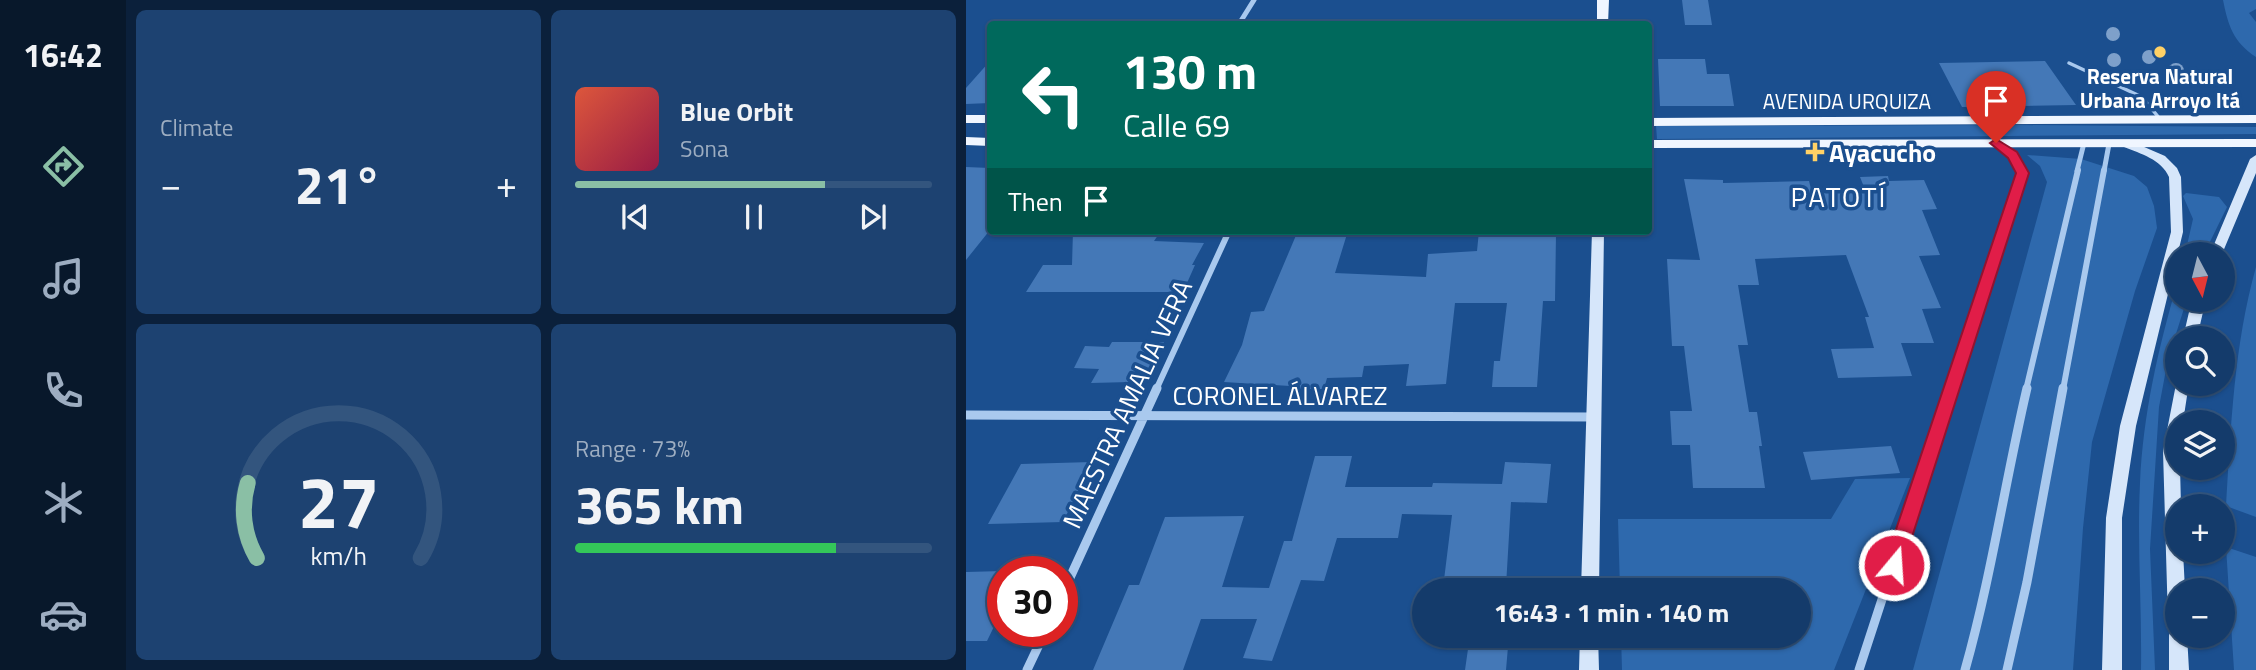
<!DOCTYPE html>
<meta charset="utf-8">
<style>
:root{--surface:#143b6b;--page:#1d4271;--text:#f1f3f6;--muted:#9dadc1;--line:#33557e;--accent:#8abfa5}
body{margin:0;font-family:"Titillium Web",sans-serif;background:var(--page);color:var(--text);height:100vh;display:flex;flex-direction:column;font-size:26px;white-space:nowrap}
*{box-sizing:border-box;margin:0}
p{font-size:23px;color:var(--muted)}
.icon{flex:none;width:38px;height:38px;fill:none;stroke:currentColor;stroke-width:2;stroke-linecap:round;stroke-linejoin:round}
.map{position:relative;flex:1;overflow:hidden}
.panel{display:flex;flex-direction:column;gap:10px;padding:10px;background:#0b203b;width:840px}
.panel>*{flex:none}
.guide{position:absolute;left:21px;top:21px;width:665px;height:214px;border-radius:7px;box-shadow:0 2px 5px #0004,0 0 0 2px var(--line);background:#00695c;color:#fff;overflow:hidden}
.needle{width:46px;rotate:173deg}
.tools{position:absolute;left:1199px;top:242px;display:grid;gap:14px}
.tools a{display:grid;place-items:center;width:70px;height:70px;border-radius:50%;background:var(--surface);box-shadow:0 2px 5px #0004,0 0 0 2px var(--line);font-size:35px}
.speed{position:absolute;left:21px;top:556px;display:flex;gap:14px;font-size:35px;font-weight:700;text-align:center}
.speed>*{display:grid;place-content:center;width:91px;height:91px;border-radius:50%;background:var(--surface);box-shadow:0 2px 5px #0004,0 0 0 2px var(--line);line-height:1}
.speed .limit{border:10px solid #d22;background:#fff;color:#111}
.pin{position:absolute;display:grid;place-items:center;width:60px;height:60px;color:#fff;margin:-72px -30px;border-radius:50% 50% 50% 0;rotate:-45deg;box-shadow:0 0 7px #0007}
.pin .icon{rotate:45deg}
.me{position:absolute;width:77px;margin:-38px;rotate:18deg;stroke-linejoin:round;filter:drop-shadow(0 0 5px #0008)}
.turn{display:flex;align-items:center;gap:24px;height:147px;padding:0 21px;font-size:32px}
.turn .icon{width:91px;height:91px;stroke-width:2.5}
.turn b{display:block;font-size:49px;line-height:60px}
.then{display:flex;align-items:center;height:66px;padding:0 21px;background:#0003;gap:14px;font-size:26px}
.big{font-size:52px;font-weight:700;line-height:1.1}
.panel .tile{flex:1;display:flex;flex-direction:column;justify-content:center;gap:10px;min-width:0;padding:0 24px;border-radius:10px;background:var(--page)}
.panel .dial{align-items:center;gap:0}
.dial svg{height:182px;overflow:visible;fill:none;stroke:var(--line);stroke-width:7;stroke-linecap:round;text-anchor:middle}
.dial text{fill:var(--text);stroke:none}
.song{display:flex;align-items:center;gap:21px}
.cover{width:84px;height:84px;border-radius:10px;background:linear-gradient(135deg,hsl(10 70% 55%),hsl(340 70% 35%))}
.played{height:7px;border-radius:4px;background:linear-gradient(90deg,var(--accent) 70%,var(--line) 70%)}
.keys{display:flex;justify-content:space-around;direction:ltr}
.heat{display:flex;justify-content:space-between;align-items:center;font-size:38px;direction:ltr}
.charge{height:10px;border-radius:5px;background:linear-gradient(90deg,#34c759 73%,var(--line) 0)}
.panel .tiles{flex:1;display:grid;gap:10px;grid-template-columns:repeat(2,1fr)}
.trip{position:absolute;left:446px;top:578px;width:399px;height:70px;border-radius:35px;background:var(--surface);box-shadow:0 2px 5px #0004,0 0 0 2px var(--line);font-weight:700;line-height:70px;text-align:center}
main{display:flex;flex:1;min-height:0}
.menu{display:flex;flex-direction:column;width:126px;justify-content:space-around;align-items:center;background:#08182b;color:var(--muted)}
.menu .icon{width:49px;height:49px}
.menu .current{color:var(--accent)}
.menu b{font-size:32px;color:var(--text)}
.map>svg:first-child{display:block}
</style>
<main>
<nav class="menu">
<b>16:42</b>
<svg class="icon current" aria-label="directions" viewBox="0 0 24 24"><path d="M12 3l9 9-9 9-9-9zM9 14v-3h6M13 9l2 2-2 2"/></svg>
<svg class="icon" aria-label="music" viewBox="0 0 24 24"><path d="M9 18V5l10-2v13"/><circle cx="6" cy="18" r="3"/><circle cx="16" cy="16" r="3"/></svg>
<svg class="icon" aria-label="phone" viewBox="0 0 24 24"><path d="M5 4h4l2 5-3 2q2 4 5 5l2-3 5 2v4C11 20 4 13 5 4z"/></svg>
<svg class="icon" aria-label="climate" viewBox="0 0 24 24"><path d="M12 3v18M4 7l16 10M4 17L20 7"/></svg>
<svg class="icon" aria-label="car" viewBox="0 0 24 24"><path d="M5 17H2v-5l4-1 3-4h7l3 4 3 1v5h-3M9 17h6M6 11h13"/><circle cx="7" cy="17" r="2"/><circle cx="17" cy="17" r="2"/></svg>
</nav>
<section class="panel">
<div class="tiles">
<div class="tile"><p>Climate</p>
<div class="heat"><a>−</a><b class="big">21°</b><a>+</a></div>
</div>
<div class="tile">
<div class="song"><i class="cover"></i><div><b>Blue Orbit</b><p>Sona</p></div></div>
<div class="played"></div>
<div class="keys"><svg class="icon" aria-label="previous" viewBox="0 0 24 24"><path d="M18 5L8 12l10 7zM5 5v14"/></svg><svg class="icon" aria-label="pause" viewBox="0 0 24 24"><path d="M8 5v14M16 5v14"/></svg><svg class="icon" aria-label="next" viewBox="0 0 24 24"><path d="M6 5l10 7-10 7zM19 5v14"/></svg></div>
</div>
<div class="tile dial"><svg viewBox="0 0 100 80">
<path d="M14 69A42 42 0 1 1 86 69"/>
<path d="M14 69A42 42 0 0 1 10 36" stroke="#8abfa5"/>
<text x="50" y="56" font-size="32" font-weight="700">27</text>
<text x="50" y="72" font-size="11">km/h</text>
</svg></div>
<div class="tile"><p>Range · 73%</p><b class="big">365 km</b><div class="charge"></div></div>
</div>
</section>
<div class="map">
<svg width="1290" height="670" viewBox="0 0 1290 670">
<rect width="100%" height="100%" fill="#1b4f8f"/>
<path fill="#2e69ad" d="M1257,0H1290V9L1283,13L1290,22V57C1267,42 1262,25 1257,0Z
M1053,125L1290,127V134L691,139L690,126Z
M1061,155L1115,159L1168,176L1181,187L1188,206L1191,228L1169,291L1126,442L1117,528L1107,670H947L1081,182L1074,166Z
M1220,193L1253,197L1261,207L1238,254H1219L1227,219L1217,196Z
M1290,267V517L1260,506C1265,426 1268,345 1290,267Z
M1211,284V299H1221L1202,359L1193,407L1184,549L1189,670H1175C1176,608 1171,545 1174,483C1177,415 1192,349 1211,284Z
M944,478L868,670H656L655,635H833V590H654L652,519H865L889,479Z
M1260,547L1290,557V670H1268Z"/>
<path fill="#4478b7" d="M716,0H742L746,25H719Z
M692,59H739L741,74H763L768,106H694Z
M24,61V103L0,104V88Z
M1079,61L1110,105L996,107L973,63Z
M0,167L24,168V230L0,260Z
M922,176L923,181L958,180L971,209L956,210L974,255L953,256L975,308L956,309L968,343H935L946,376L872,378L865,349L908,348L899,317H903L880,255L789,259L793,285H772L782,345H772L783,412H791L796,446H793L799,488H727L724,445H706L704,411H726L718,346H706L701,259L734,260L718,179L757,180V183L843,181L845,189L898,187L894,177Z
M107,231H195L188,241L238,243L226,265H229L217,292H60L77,265H106Z
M513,231L590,234L589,301H577L571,387H526L528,361H534L541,303H489L480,384L440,386L443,364L398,366L396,377L361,378L358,389H323L324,386L258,382L276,345L285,312L298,311L331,233L381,234L369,273L460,277L462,254L511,251Z
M146,342H198L185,371H169L164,382L125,383L133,369L108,368L119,346L143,347Z
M925,446L934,473L845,480L837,452Z
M349,456H386L379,487H466L467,483L536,484L539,462L585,464L581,503L545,502L540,586L477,588L486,515L436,514L432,538H371L358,581L335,580L306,661L277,658L291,619H235L217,670H127L163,585H173L199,517L278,516L256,587L303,588L318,541H326Z
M126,462L97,522L22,524L55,464Z
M37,571V608L21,641H0V572Z
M504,635H543L540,670H499Z"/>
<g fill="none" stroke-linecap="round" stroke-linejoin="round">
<path stroke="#a9c9ee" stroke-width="3.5" d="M1103,63L1176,97L1194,119"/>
<path stroke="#a9c9ee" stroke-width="5" d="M273,24L288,0
M1030,143L1047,155L1055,171
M1111,171L1118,143
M1138,171L1143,144"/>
<path stroke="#a9c9ee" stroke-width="6" d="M190,390L263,231
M985,390L1056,173L1054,170
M1060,390L1112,170
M1097,390L1138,170"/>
<path stroke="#a9c9ee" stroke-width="9" d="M0,415L628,417
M96,595L191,388
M61,670L79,632
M893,670L985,388
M999,670C1025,578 1039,482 1061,388
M1041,670L1061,582L1097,388"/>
<path fill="#d6e6fa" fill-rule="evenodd" d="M1162,140L1199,156L1211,168L1215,177L1217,232L1170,426L1156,518V670H1136L1140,518L1154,426L1205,232L1203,177C1195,159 1175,154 1158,147V141Z
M1290,155V173L1256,254H1244L1284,159Z
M626,231H638L633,590H615Z
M1226,299H1240L1231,338H1217Z
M1211,379V383H1223L1217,422H1211V467H1214L1215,506H1211V551H1217L1219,590H1211V635H1221L1223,670H1203V635L1206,628L1202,621L1197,451Z
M614,635H632L633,670H613Z"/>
<path fill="#f0f6ff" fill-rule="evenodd" d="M631,0H643L642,24H631Z
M0,115H24V123H0Z
M1290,115V123L682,126V118Z
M0,137L24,138V146L0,145Z
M1290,139V147L682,148V140Z"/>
</g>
<g fill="#7ea0ca">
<circle cx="1147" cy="34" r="7"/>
<circle cx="1183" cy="57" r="7"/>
<circle cx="1148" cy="60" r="7"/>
<circle cx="1210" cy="71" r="8"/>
</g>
<path fill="#e11d48" stroke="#92132f" stroke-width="2" d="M1030,139L1051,152L1063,173L937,565L935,572L928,575L920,572L918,565L1050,173L1042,158L1024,143Z"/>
<g fill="#ffd166" stroke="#1b4f8f" stroke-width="2.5">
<circle cx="1194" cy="52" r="7"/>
<path d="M845.5 141.5h7v7h7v7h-7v7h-7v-7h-7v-7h7z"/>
</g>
<g text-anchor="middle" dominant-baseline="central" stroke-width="7" stroke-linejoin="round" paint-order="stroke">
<g font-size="21" font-weight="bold" fill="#fff" stroke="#1b4f8f">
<text x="1194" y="76">Reserva Natural<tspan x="1194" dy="24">Urbana Arroyo Itá</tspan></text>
</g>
<g font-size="21" fill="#fff" stroke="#1b4f8f">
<text x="881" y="101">AVENIDA URQUIZA</text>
</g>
<g font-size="26" font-weight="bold" fill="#fff" stroke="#1b4f8f" text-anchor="start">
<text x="863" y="152">Ayacucho</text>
</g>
<g font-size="26" fill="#fff" stroke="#1b4f8f">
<text x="314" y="395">CORONEL ÁLVAREZ</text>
<text transform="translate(161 404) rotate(-65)">MAESTRA AMALIA VERA</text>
</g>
<g font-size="28" letter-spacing="2" fill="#fff" stroke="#1b4f8f">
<text x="873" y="196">PATOTÍ</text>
</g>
</g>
</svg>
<div class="tools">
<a><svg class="needle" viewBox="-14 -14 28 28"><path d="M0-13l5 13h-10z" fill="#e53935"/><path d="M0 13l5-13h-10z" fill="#9dadc1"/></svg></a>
<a><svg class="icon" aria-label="search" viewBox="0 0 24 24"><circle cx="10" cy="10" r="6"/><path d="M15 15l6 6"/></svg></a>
<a><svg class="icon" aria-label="layers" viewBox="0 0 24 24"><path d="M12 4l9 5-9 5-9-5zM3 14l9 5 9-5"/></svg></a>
<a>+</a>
<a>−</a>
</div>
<div class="speed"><div class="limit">30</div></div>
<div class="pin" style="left:1030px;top:143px;background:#d93025"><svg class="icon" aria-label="arrive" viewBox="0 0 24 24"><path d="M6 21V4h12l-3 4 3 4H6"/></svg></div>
<svg class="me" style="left:928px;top:565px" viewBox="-20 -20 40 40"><circle r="17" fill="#e11d48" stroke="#fff" stroke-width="3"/><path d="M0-11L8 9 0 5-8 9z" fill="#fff"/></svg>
<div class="trip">16:43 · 1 min · 140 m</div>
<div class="guide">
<div class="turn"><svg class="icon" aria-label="left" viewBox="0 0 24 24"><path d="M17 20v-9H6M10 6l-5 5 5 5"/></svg><div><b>130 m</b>Calle 69</div></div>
<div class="then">Then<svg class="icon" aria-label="arrive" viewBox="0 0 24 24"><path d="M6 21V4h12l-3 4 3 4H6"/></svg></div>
</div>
</div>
</main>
